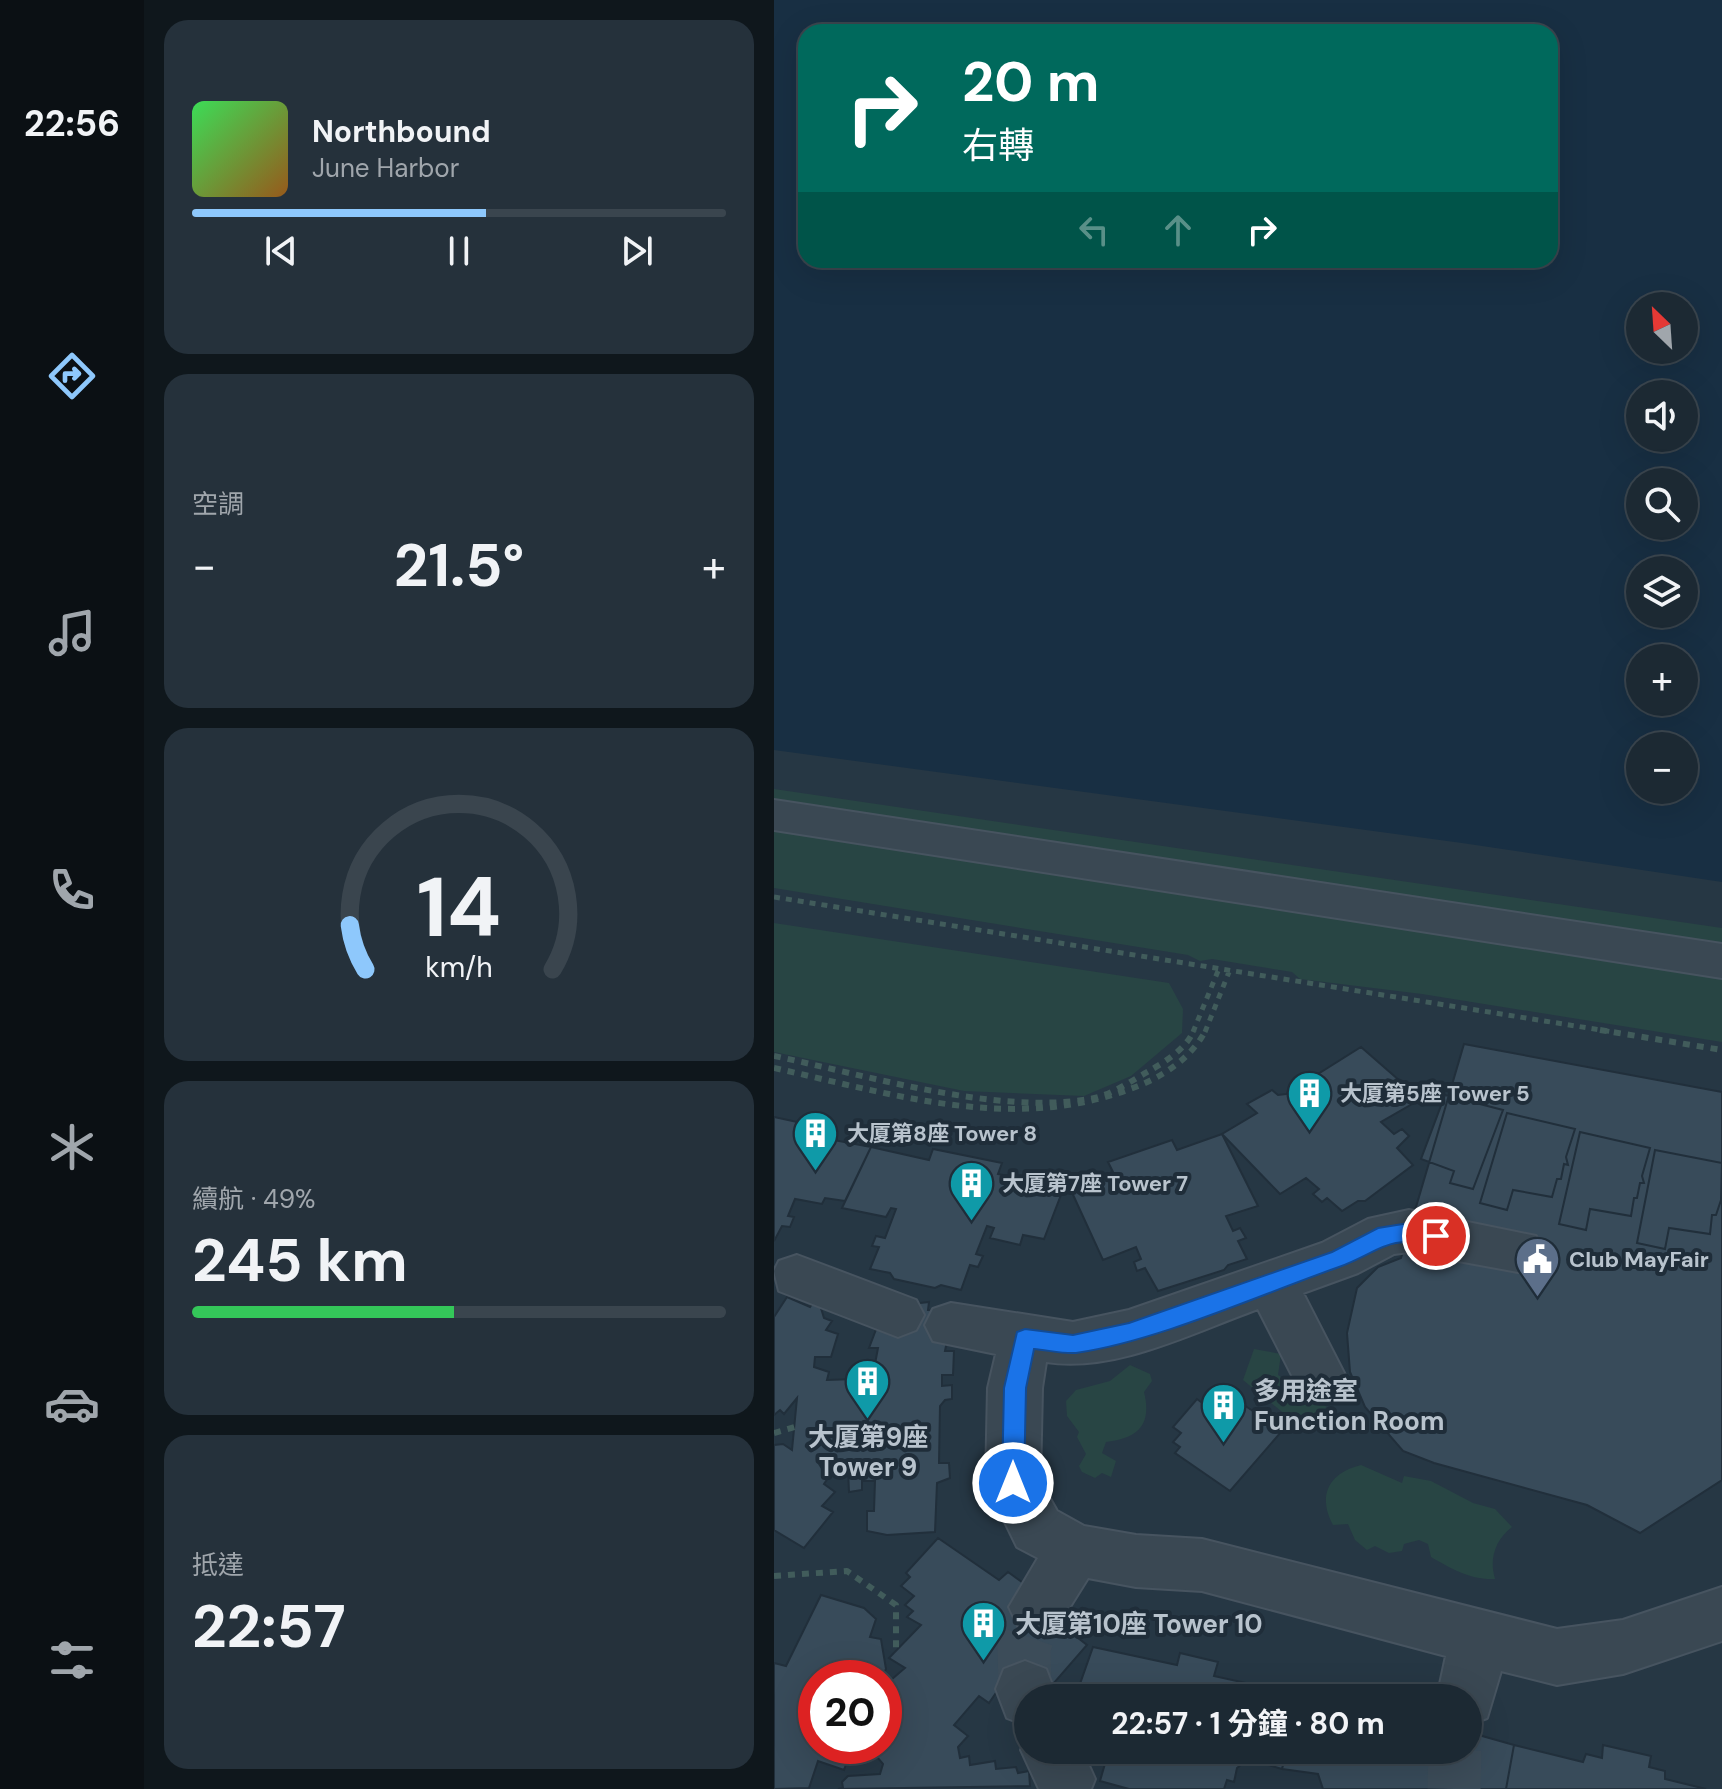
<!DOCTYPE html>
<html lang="zh-TW">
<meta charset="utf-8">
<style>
:root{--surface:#1c2933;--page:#25313b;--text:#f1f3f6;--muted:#a0a6ac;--line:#3a454e;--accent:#8ec8fc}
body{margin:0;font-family:"DM Sans","Noto Sans TC",sans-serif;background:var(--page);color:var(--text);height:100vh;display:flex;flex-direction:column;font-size:30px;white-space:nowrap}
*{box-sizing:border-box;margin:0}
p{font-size:26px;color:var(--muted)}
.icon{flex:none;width:44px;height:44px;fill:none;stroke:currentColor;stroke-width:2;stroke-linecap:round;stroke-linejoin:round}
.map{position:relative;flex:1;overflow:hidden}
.panel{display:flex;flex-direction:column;gap:20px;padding:20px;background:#0f171c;width:630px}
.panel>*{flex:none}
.top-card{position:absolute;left:24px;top:24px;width:760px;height:244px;border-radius:24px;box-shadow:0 8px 32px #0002,0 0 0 2px var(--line);background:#00695c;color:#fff;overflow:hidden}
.needle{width:52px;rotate:335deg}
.fabs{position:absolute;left:852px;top:292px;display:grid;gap:16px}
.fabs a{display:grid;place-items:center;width:72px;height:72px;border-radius:50%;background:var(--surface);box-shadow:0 8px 32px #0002,0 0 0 2px var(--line);font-size:40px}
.speed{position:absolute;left:24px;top:1660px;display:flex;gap:16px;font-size:40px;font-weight:700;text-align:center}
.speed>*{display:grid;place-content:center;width:104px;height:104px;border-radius:50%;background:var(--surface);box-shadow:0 8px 32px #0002,0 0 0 2px var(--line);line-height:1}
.speed .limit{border:12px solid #d22;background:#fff;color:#111}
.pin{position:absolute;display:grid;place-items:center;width:68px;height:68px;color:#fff;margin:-34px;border:4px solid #fff;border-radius:50%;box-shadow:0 2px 8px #0007}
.me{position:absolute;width:88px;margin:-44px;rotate:0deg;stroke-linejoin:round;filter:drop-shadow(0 0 6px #0008)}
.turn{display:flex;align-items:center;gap:28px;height:168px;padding:0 32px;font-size:36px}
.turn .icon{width:104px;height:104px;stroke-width:2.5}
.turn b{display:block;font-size:56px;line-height:68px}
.lanes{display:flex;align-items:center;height:76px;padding:0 32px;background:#0003;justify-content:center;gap:40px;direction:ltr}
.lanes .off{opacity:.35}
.big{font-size:60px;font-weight:700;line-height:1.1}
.panel .widget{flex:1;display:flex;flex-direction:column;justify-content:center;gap:12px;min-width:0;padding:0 28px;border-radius:24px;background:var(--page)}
.panel .dial{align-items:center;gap:0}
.dial svg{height:208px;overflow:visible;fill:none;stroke:var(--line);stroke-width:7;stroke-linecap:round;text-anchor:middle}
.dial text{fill:var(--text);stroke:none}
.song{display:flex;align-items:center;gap:24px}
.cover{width:96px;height:96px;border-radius:12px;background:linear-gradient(135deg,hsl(130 70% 55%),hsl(30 70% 35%))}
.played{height:8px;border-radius:4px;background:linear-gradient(90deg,var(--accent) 55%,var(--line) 55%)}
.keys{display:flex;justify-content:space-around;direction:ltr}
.heat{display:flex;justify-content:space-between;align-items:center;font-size:44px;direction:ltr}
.charge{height:12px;border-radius:6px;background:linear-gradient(90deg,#34c759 49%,var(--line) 0)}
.trip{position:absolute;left:240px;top:1684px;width:468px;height:80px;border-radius:40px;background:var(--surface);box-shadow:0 8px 32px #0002,0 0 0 2px var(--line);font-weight:700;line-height:80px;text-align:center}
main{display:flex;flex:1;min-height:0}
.dock{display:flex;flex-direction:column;width:144px;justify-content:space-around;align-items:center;background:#0b1014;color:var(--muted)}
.dock .icon{width:56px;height:56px}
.dock .current{color:var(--accent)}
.dock b{font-size:36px;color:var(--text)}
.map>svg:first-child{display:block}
</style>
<main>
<nav class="dock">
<b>22:56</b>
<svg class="icon current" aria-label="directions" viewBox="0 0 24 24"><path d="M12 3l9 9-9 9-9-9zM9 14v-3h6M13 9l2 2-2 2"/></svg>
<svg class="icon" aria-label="music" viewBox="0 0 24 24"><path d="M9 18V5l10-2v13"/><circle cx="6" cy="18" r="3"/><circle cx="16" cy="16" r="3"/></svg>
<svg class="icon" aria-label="phone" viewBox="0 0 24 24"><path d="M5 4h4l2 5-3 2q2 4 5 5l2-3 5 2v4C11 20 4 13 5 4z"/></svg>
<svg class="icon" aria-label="climate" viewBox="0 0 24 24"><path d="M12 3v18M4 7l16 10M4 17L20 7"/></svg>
<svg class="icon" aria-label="car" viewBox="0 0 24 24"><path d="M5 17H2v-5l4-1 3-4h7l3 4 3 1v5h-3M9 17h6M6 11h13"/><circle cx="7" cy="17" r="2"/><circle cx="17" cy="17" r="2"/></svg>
<svg class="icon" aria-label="filters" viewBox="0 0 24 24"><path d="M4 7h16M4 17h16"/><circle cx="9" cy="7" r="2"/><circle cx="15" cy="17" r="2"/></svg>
</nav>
<section class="panel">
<div class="widget">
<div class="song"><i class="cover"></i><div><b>Northbound</b><p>June Harbor</p></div></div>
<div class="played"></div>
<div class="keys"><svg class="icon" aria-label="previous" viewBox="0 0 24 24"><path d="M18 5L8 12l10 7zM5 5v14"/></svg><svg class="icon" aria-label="pause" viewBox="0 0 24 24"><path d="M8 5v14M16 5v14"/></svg><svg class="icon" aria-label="next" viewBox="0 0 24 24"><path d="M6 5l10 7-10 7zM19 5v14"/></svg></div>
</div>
<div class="widget"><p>空調</p>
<div class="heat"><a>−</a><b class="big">21.5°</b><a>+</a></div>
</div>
<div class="widget dial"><svg viewBox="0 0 100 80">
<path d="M14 69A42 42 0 1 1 86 69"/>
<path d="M14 69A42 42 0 0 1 8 52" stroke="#8ec8fc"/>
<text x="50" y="56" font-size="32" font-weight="700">14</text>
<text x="50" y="72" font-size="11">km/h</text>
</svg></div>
<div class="widget"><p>續航 · 49%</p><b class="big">245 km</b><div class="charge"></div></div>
<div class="widget"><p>抵達</p><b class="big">22:57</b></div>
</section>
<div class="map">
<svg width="948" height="1789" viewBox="0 0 948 1789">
<rect width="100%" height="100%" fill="#263744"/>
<path fill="#284544" d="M0,789L948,928V1042L648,994L526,979L518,972L438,959L426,961L414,955L0,888Z
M0,923L395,983L409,1009L408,1033L357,1076L310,1096L190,1091L0,1052Z
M480,1349L507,1354L504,1375L553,1407L524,1425L469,1380Z
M356,1365L376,1374L378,1381L370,1392C378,1424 365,1438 332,1442L328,1453L342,1461L337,1477L328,1473L321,1478L308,1472L305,1466L312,1454L303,1437L305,1432L293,1416L292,1401L302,1390L336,1381Z
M587,1465L628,1483L630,1476L657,1481L699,1503L721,1509L738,1527C721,1540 715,1559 721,1579C696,1580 678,1569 657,1557L654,1544L645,1540L630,1544L628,1551L615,1553L601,1546L593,1550L581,1540L574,1524L559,1525C543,1495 555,1473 587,1465Z"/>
<path fill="#182f43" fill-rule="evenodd" d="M0,0H948V882L688,843L0,750ZM32,32H776V260H32ZM866,306H910V350H866ZM866,394H910V438H866ZM866,482H910V526H866ZM866,570H910V614H866ZM866,658H910V702H866ZM866,746H910V790H866Z"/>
<path fill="#384b5a" stroke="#212f3b" stroke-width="2" d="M690,1044L948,1092V1480L866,1533L813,1505L660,1463L629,1451L591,1407L576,1372L573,1333L583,1288L604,1267L627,1258Z
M587,1047L634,1088L627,1093L638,1104L607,1122L620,1134L628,1129L635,1136L623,1148L639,1165L591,1201H584L568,1211L553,1198L548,1202L539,1194L545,1189L532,1178L506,1194L448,1134L483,1113L473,1104L498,1090L504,1095L512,1094Z
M671,1095L729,1110L699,1189L676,1183L680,1171L647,1159Z
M733,1113L801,1129L792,1157L794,1165L790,1164L787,1179H783L778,1197L739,1190L733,1210L706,1203Z
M0,1117L37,1125L33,1135L97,1147L71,1201L51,1198L48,1204L21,1199L14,1216L20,1217L16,1227L8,1226L0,1241Z
M806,1132L876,1148L868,1176L870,1183H866L863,1198H860L857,1216L816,1209L812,1230L785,1224Z
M448,1134L484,1206L452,1216L459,1231L466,1228L472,1238L464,1241L473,1259L454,1265L450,1270L384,1291L371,1268L363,1271L360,1262L367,1259L362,1247L329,1260L295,1186L339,1172L334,1162L398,1140L403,1150Z
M97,1147L155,1160L159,1149L228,1163L224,1174L290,1187L270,1239L249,1235L246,1245L216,1238L220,1228L213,1226L202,1254L209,1256L204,1267L196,1265L187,1290L167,1285L161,1288L120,1279L116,1273L96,1269L105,1247L98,1246L102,1236L111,1238L122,1209L117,1208L112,1217L68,1208Z
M881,1150L948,1163L947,1200L942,1215H938L936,1234L895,1228L891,1249L863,1243Z
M13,1297L36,1307L40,1301L46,1305L50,1318L58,1321L52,1330L64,1334L57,1357H41L40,1367L55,1372L53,1380L81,1379V1386L97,1385L104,1348H95L106,1319L134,1311L146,1303L155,1302L154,1310L179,1311L171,1351H180L179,1375H168V1386L178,1385V1399L171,1400L166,1406L165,1463H175L176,1478L163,1483L161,1532L113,1535L93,1531V1511H100L101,1481H88V1490L75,1492L74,1469L63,1470L62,1463L45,1464L54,1478L50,1484L61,1492L48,1506L59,1512L30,1548L0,1530V1445L9,1444L18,1450L23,1398L10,1414L6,1410L0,1415V1317Z
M454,1394L508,1431L456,1491L401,1453L406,1447L399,1442L407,1433L399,1427L423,1399L431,1405L441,1395L449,1401Z
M164,1538L225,1580L234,1572L259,1590L264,1607L313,1645L273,1691L228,1684L215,1703L205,1696L180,1725L194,1736L184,1747L186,1758L195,1756L196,1765L221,1761L222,1769L242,1767L244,1773L255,1771L256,1786L64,1789L69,1788L68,1782L74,1776L106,1774L109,1764L99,1752L92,1757L84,1752V1746H110V1686L131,1668L115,1658L147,1625L133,1617L139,1611L131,1605L140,1596L127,1586L136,1577L132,1573Z
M47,1595L90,1608L102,1619L96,1637L107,1639L112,1669L107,1678H42V1746H72L68,1755L75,1756L70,1770L44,1761L35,1788L0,1789V1663L12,1666Z
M319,1647L403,1665L406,1653L444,1662L440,1676L526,1695L525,1698H301Z
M694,1732L740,1745L732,1789H549L544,1774L508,1769L513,1750H694Z
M740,1745L809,1762L812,1754L828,1758L829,1745L877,1756L875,1767L891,1771V1779L932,1789H732Z
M513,1750L508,1769L474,1759L463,1768L460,1782L453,1780L450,1789H355L326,1781L334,1753L326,1750Z"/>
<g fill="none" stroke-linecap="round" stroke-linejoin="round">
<path stroke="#3c4c59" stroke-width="53" stroke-dasharray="53 27" stroke-linecap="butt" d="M251,1689L250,1647L264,1607
M680,1789L681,1750"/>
<defs>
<path id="minor" d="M0,800L948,944V978L0,830Z
M635,1210L762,1236L769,1251L762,1266L744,1272L635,1252L620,1254L584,1273L529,1293L571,1375L564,1391L545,1398L526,1391L484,1309C420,1332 342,1373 272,1362L268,1388L266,1481L283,1511L310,1526L362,1535L428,1539L783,1629L849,1620L948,1587V1641L849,1674L783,1685L727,1671L713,1718L694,1725V1698H663L672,1656L428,1591L362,1587L314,1578L284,1626L264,1634L244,1626L235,1607L264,1558L243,1547L212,1483L214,1388L222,1354L159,1341L151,1325L159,1309L177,1303L299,1322L355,1310L548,1243L594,1219Z
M23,1255L142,1300L150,1315L142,1330L124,1337L5,1291L0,1271L5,1261Z
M251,1661L272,1669L283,1698H254V1726L233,1718L222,1689L230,1669Z
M254,1734V1750H308L321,1779L317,1789H265L247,1750Z"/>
</defs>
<use href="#minor" stroke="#475460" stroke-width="4"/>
<path stroke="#415c5b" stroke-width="5" stroke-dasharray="6 6" stroke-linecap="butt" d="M0,897L839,1032
M419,1032L444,971
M431,1032L455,972"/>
<path stroke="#415c5b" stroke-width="6" stroke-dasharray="7 7" stroke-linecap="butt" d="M826,1030L948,1050
M0,1056C92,1075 222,1115 315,1099C336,1096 357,1081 375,1071C391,1062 413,1048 420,1030
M0,1068C118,1094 238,1133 356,1089C387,1078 416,1060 432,1030
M0,1433L21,1427
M0,1576L73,1571L122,1605V1650"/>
<use href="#minor" fill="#3a4853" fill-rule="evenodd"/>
</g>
<path fill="#1a73e8" stroke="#114b97" stroke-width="2" d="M635,1223L670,1230L673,1236L662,1245C611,1235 608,1251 565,1267C485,1295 384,1341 302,1353C289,1354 273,1350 260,1349L252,1388L250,1483L247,1491L239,1494L231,1491L228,1483L230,1388L243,1332L251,1329L299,1335L355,1323L558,1252L604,1228Z"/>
<defs>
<symbol id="building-pin" viewBox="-11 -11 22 30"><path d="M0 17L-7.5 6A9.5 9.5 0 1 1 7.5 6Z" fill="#0f9aa8" stroke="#1f2d39"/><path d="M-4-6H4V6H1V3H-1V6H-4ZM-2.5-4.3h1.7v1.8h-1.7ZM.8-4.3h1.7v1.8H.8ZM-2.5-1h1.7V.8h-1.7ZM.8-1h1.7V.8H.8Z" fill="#fff"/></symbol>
<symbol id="civic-pin" viewBox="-11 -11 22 30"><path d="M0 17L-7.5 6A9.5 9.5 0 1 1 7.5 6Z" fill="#5c6f8a" stroke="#1f2d39"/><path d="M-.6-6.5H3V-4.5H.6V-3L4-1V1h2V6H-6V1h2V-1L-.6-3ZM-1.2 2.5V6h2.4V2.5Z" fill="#fff"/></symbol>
</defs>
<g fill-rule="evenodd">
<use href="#building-pin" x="510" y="1068" width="51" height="69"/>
<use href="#building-pin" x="16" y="1108" width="51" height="69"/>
<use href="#building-pin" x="172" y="1158" width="51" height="69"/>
<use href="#civic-pin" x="738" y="1234" width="51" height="69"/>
<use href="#building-pin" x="68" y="1356" width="51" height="69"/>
<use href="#building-pin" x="424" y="1380" width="51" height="69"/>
<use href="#building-pin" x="184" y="1598" width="51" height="69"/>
</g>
<g text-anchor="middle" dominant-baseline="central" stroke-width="8" stroke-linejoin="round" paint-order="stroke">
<g font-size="22" font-weight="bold" fill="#b8c3cd" stroke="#1f2d39" text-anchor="start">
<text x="566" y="1093">大厦第5座 Tower 5</text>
<text x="73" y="1133">大厦第8座 Tower 8</text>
<text x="228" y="1183">大厦第7座 Tower 7</text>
<text x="795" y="1259">Club MayFair</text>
</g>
<g font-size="26" font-weight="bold" fill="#b8c3cd" stroke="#1f2d39" text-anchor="start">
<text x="480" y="1391">多用途室<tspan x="480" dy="30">Function Room</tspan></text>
<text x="94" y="1437" text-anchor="middle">大厦第9座<tspan x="94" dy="30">Tower 9</tspan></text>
<text x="241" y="1624">大厦第10座 Tower 10</text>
</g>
</g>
</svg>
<div class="fabs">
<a><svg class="needle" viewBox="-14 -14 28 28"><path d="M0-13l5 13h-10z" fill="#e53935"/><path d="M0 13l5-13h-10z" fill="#a0a6ac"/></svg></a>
<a><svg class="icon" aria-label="sound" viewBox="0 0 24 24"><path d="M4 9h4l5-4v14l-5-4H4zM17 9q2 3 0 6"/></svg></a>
<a><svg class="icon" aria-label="search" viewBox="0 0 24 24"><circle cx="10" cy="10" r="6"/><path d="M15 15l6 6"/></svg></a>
<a><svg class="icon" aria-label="layers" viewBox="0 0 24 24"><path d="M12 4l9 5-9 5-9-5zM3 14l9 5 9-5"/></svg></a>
<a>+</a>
<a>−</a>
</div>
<div class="speed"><div class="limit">20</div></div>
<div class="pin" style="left:662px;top:1236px;background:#d93025"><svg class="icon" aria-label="arrive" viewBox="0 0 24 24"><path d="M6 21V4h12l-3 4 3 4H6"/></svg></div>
<svg class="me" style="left:239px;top:1483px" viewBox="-20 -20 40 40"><circle r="17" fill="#1a73e8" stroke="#fff" stroke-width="3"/><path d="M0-11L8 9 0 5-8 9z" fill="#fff"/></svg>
<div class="trip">22:57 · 1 分鐘 · 80 m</div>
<div class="top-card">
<div class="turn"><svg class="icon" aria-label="right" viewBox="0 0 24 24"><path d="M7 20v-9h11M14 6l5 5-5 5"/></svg><div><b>20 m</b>右轉</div></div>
<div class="lanes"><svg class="icon off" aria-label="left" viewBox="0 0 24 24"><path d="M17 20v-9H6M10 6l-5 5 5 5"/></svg><svg class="icon off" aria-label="ahead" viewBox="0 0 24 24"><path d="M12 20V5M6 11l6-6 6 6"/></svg><svg class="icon" aria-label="right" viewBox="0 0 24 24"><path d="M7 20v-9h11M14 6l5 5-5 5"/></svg></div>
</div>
</div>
</main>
